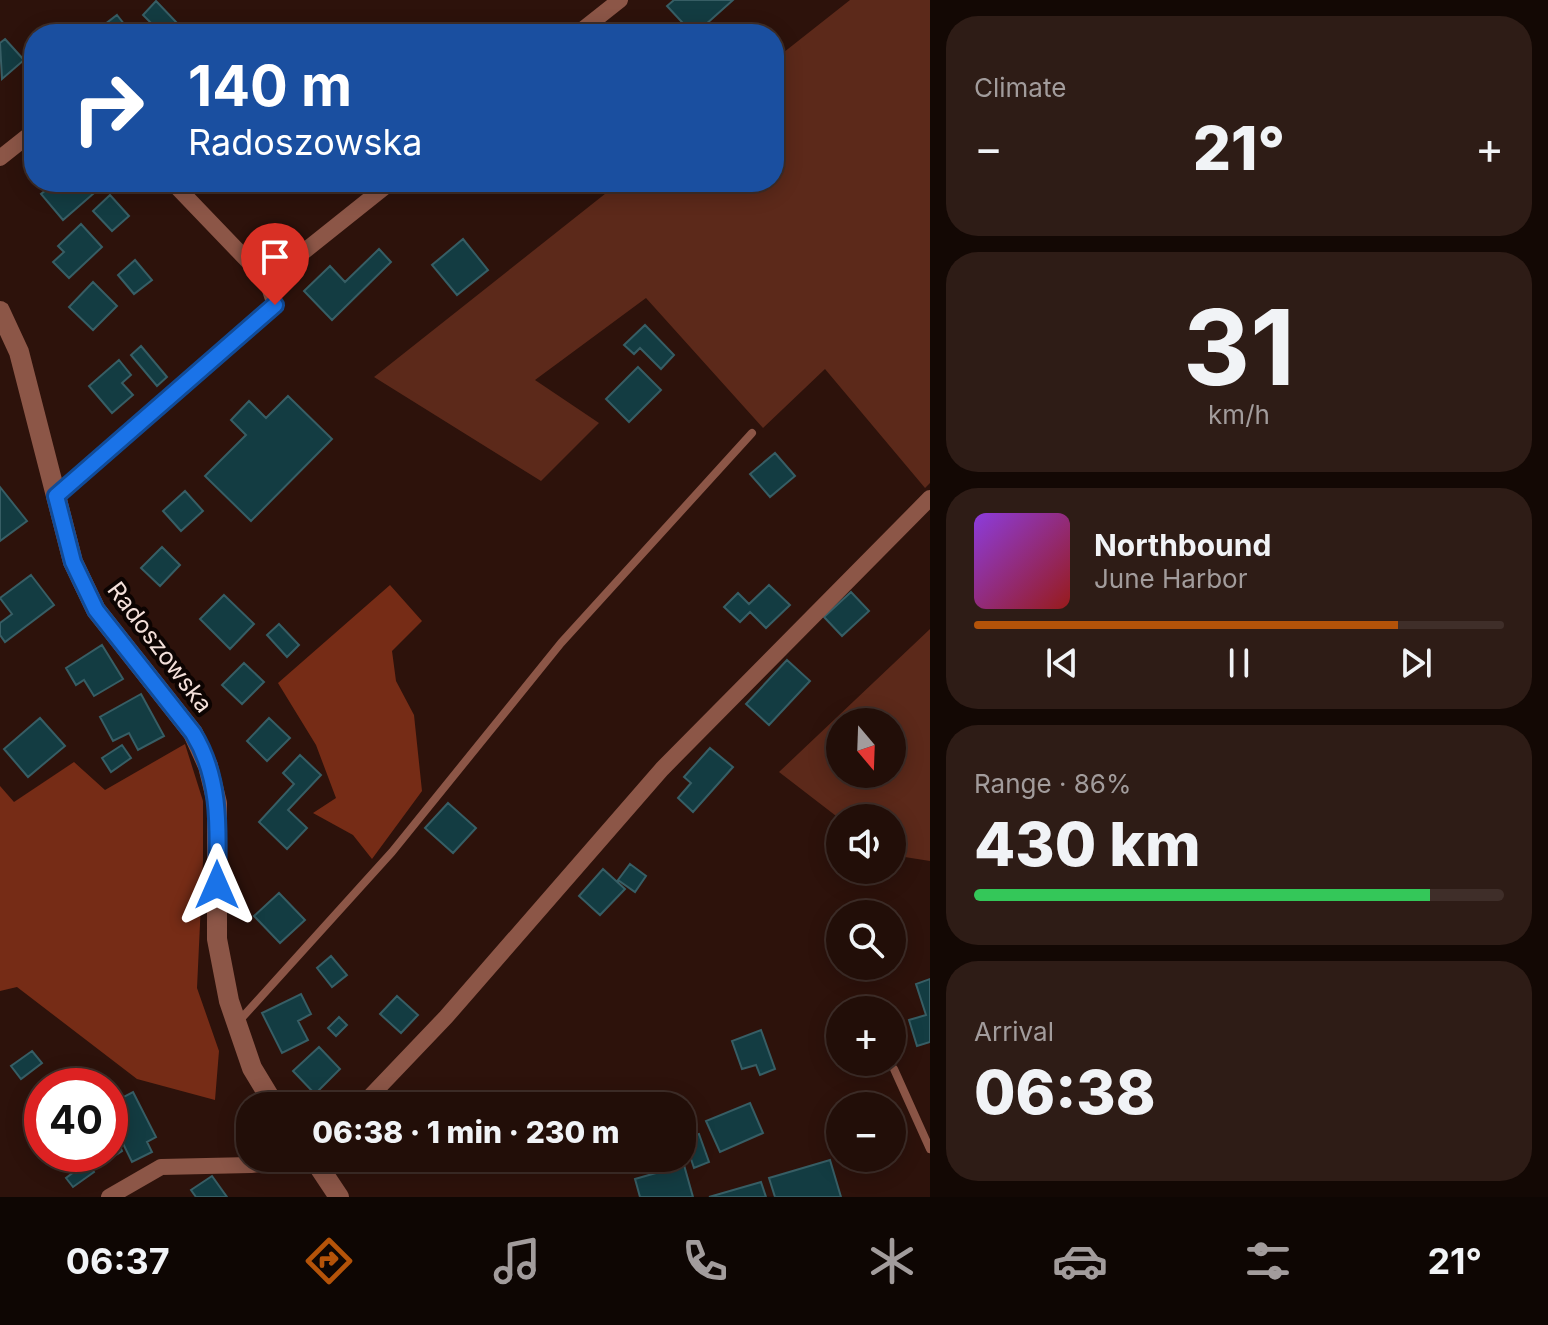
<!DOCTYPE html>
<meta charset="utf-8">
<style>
:root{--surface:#220e08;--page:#2e1c16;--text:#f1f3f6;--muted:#a29c9c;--line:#3f2e29;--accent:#b45309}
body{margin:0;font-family:Inter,sans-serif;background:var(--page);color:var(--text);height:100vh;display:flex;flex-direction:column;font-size:30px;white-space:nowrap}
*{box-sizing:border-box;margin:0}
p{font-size:26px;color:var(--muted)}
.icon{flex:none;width:44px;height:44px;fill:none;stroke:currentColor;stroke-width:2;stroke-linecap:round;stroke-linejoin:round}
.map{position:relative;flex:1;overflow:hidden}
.details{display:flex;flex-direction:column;gap:16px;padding:16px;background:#130804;width:618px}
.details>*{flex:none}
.banner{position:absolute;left:24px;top:24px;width:760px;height:168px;border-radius:32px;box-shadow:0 4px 20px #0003,0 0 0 2px var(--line);background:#1a4fa0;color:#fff;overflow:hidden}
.needle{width:52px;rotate:161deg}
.controls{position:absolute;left:826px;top:708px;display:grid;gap:16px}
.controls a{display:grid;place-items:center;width:80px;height:80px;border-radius:50%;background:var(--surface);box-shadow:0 4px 20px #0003,0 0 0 2px var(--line);font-size:40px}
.speed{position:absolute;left:24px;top:1068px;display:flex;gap:16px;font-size:40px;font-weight:700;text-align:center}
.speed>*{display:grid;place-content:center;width:104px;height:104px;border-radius:50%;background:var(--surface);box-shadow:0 4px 20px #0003,0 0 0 2px var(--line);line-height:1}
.speed .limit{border:12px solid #d22;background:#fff;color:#111}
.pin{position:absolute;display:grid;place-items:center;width:68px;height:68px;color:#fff;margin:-82px -34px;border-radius:50% 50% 50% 0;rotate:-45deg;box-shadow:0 0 8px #0007}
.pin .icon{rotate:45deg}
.me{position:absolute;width:88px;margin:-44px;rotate:0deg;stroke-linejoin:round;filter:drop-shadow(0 0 6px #0008)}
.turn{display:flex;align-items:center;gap:28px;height:168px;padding:0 32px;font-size:36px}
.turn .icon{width:104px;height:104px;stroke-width:2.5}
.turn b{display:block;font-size:56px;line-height:68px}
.big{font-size:60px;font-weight:800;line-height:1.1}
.details .tile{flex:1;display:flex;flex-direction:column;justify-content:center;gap:12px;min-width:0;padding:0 28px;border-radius:32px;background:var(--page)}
.details .dial{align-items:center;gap:0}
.dial b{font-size:104px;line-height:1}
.song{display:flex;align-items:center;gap:24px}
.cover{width:96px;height:96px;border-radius:12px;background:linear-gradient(135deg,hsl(270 70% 55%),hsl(0 70% 35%))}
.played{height:8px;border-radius:4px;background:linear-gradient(90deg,var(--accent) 80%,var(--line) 80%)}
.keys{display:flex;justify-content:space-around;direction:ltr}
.heat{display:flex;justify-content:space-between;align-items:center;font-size:44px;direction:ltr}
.charge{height:12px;border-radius:6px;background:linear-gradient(90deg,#34c759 86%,var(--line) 0)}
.trip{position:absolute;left:236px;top:1092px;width:460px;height:80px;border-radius:32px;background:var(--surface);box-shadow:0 4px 20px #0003,0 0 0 2px var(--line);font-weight:800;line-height:80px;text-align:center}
.tabs{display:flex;height:128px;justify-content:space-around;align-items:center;background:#0e0603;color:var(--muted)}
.tabs .icon{width:56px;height:56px}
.tabs .active{color:var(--accent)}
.tabs b{font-size:36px;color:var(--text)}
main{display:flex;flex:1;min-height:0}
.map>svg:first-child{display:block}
</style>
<main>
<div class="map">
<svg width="930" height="1197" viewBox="0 0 930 1197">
<rect width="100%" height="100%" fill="#2d120b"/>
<path fill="#5c291a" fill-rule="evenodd" d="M850,0H930V483L925,488L825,369L763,428L646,298L535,380L599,423L541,481L374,377L620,182H774V60Z
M930,629V861L892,855V818L840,819L779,772ZM840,722H892V774H840Z"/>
<path fill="#762c16" d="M390,585L422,621L392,651L396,681L414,715L422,791L372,859L353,835L313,813L336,798L316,745L278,683Z
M185,744L203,801V860L197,988L219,1051L215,1100L137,1079L17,987L0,991V786L14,802L74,762L105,790Z"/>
<path fill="#133c42" stroke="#375e65" stroke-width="2" d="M674,0H733L695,34H693L667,6Z
M156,1L177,23L166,34H162L143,15Z
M117,15L132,34H92Z
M5,39L24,60L2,79L0,43Z
M56,182H82L93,194L63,220L41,194Z
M110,195L129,216L112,231L93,211Z
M81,224L102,247L69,278L53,262L64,252L58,246Z
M463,239L488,270L457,295L432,265Z
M379,249L391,262L332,320L304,291L330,266L345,282Z
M135,260L152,280L134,294L118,275Z
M93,282L117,306L93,330L69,307Z
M645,325L674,355L661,369L640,348L634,354L624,345Z
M141,346L167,377L157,386L131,355Z
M119,360L131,375L122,383L133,395L112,413L89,386Z
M638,367L661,390L629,422L606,399Z
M288,396L332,439L251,521L205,476L246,435L231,420L249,401L266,418Z
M775,453L795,476L770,497L750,474Z
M0,487L27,521L0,541Z
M185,491L203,511L181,531L163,511Z
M162,547L180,565L160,586L141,568Z
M31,575L54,605L5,642L0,635V623L12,614L0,598Z
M769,585L790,605L766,628L750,612L740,622L724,607L738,593L749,604Z
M851,592L869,611L842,636L824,617Z
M224,595L254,624L230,649L200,619Z
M279,624L299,645L287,657L267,635Z
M102,645L123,679L94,696L84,680L76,685L66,668Z
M787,660L810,681L769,725L746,704Z
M244,663L264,682L242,704L222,685Z
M141,694L164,736L138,750L129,733L113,741L100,717Z
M40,718L65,746L28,777L4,749Z
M269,718L290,738L267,761L247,741Z
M122,745L131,758L111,772L102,758Z
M710,748L733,767L693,812L678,798L691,783L684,777Z
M300,755L321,775L288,810L307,828L287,849L259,822L294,784L283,773Z
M448,803L476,828L453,853L425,828Z
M630,864L646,876L635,892L618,880Z
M603,869L625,889L600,915L579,896Z
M279,893L305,920L280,943L254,916Z
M331,956L347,975L332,987L317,968Z
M930,979V1042L917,1046L909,1020L926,1015L916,984Z
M301,994L311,1014L298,1021L308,1040L282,1053L262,1013Z
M397,996L418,1015L401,1033L380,1014Z
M339,1017L347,1025L336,1036L328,1028Z
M761,1030L775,1069L760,1075L756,1065L742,1069L732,1041Z
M319,1047L340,1069L315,1094L293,1071Z
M32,1051L42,1063L21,1079L11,1066Z
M133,1092L156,1137L147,1142L152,1152L132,1162L110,1117V1104Z
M750,1103L763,1133L720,1152L706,1121Z
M112,1126L122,1151L111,1158L109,1154Z
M699,1134L709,1162L694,1168L684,1138Z
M830,1160L841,1197H775L769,1178Z
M87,1162L94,1172L73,1187L66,1178Z
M684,1165L693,1197H640L635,1179Z
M212,1176L227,1197H196L191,1190Z
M761,1182L766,1197H709Z"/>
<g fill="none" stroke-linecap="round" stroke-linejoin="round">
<path stroke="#8c5647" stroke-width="8" d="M239,1021L392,852L561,643L752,433
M894,1069L930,1149"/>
<path stroke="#8c5647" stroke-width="16" d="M577,34L620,0
M0,158L34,131
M172,182L267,281
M56,496L275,305L267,281L391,182
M361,1106L446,1017L662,769L930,498
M109,1197L161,1167L251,1165L308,1158"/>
<path stroke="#8c5647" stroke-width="20" d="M0,311L19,352L73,562L96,610L193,733L208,766L217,803V939L229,1001L252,1068L275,1106
M313,1158L339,1197"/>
</g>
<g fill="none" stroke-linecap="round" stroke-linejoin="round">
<defs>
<path id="route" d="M217,885C218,832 222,780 193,733L96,610L73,562L56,496L275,305"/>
</defs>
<use href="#route" stroke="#114b97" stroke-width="20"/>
<use href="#route" stroke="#1a73e8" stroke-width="14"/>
</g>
<g text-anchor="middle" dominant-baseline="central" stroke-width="8" stroke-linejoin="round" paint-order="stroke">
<g font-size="24" fill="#f4e0da" stroke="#0d0402">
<text transform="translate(160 647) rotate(53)">Radoszowska</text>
</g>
</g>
</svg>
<div class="controls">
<a><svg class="needle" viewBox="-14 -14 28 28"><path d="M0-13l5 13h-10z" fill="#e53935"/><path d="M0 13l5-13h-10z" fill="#a29c9c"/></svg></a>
<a><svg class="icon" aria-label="sound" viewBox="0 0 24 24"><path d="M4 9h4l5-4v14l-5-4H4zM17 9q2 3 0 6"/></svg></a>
<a><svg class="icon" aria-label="search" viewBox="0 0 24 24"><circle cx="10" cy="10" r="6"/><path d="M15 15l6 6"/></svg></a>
<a>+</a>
<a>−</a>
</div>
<div class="speed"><div class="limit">40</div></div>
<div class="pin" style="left:275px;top:305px;background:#d93025"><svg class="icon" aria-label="arrive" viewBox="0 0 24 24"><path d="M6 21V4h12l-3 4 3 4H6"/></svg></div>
<svg class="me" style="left:217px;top:885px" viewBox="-20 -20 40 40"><path d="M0-17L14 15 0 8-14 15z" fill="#1a73e8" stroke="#fff" stroke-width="4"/></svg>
<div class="trip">06:38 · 1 min · 230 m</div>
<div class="banner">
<div class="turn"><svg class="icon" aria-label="right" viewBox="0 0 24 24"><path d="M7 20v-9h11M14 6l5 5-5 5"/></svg><div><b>140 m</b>Radoszowska</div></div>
</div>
</div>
<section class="details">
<div class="tile"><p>Climate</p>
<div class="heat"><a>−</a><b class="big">21°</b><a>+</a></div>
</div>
<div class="tile dial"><b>31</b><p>km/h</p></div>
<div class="tile">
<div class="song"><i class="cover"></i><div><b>Northbound</b><p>June Harbor</p></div></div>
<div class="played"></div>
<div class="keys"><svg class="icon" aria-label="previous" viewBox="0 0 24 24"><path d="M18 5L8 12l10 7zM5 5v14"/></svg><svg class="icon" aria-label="pause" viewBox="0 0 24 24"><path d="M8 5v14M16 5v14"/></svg><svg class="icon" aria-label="next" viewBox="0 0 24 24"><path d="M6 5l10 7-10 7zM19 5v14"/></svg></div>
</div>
<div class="tile"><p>Range · 86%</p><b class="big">430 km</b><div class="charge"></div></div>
<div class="tile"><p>Arrival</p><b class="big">06:38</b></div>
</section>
</main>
<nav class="tabs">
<b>06:37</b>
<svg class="icon active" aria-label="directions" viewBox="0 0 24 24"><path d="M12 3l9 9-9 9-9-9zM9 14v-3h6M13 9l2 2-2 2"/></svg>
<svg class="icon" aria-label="music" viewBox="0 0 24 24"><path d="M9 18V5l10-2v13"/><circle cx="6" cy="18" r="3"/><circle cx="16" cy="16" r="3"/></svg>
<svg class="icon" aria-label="phone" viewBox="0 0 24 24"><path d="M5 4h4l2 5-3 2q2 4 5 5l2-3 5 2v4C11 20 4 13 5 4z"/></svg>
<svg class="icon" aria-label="climate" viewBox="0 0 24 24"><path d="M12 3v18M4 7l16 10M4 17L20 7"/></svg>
<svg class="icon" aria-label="car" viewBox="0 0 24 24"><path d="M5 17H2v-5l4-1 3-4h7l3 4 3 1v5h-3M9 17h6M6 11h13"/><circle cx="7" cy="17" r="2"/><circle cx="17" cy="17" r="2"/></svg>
<svg class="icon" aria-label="filters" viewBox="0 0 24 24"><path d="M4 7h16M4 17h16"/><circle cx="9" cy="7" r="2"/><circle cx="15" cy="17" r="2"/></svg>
<b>21°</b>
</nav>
